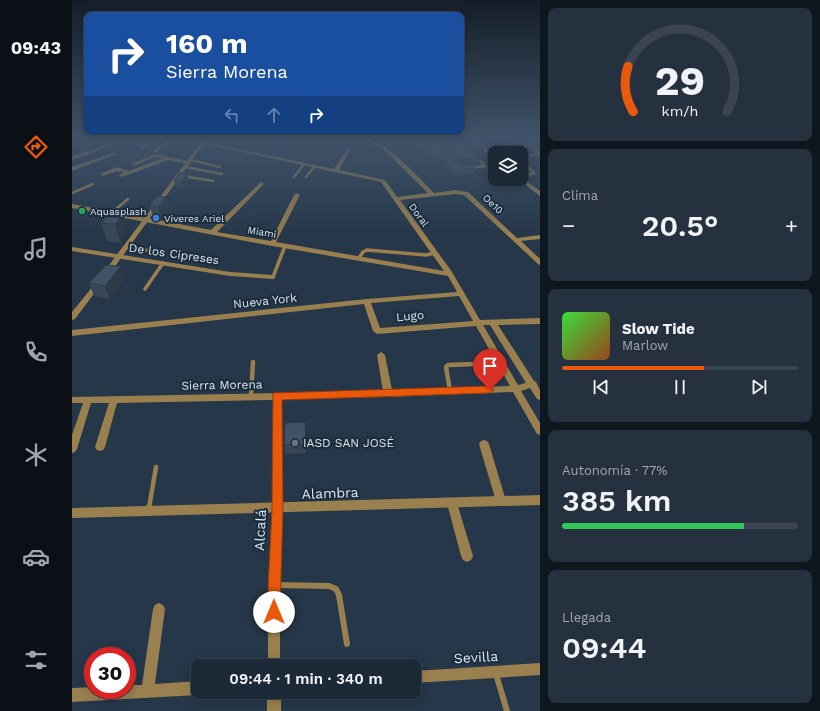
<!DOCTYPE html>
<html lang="es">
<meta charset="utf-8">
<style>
:root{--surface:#1c2936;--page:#25313e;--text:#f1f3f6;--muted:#a0a6ad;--line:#3a4551;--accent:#ea580c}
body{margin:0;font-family:"Work Sans",sans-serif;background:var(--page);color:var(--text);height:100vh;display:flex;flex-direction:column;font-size:15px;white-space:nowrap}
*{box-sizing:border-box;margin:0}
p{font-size:13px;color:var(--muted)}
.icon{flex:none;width:22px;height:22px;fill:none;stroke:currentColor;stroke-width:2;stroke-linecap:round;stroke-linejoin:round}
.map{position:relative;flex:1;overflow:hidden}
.drawer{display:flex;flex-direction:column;gap:8px;padding:8px;background:#0f171e;width:280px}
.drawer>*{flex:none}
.guide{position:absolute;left:12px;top:12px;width:380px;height:122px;border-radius:8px;box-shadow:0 2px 10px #0003,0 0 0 1px var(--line);background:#1a4fa0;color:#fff;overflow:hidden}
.buttons{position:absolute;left:416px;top:146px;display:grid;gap:8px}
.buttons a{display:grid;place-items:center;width:40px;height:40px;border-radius:8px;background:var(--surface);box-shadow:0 2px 10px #0003,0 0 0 1px var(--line);font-size:20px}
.speed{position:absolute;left:12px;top:647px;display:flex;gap:8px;font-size:20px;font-weight:700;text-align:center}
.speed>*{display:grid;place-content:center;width:52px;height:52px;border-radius:50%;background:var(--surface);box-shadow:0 2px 10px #0003,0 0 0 1px var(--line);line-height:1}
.speed .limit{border:6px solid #d22;background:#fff;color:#111}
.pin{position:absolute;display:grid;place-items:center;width:34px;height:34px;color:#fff;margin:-41px -17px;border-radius:50% 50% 50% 0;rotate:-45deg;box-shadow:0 0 4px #0007}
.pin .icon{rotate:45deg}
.me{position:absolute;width:44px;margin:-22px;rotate:0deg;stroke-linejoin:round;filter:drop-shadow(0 0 3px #0008)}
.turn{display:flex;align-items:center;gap:14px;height:84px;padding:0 16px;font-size:18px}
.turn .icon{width:52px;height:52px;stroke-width:2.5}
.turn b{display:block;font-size:28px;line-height:34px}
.lanes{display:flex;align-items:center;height:38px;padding:0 16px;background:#0003;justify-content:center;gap:20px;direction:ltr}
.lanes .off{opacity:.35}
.big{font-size:30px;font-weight:600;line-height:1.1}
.drawer .tile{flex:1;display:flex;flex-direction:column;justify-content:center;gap:6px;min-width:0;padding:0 14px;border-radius:8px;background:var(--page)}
.drawer .dial{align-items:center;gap:0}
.dial svg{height:104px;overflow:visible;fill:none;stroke:var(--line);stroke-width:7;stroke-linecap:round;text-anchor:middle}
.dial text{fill:var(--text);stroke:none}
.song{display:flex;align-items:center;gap:12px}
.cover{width:48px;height:48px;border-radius:6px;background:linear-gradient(135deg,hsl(120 70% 55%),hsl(20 70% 35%))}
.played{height:4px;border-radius:2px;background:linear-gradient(90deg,var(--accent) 60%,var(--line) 60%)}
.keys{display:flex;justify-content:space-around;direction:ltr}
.heat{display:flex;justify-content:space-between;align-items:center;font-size:22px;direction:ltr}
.charge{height:6px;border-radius:3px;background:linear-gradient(90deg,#34c759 77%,var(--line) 0)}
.trip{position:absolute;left:119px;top:659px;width:230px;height:40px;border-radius:8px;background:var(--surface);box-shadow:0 2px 10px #0003,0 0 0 1px var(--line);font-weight:600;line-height:40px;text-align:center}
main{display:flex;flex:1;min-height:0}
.dock{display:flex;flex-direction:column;width:72px;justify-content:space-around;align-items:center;background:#0b1016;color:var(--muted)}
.dock .icon{width:28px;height:28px}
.dock .on{color:var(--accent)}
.dock b{font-size:18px;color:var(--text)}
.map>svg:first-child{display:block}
</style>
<main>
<nav class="dock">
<b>09:43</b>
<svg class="icon on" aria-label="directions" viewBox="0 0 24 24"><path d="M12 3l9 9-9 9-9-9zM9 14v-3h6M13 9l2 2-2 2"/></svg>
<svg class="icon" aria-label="music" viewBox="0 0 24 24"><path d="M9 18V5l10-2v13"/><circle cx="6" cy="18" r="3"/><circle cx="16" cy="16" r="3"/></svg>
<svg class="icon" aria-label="phone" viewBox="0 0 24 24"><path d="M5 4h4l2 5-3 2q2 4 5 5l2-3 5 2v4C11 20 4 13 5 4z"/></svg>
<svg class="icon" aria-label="climate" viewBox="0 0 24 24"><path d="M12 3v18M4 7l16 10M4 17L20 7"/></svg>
<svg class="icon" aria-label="car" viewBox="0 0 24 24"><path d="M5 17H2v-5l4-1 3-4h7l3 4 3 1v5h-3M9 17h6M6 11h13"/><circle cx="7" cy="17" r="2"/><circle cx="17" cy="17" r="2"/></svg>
<svg class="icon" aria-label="filters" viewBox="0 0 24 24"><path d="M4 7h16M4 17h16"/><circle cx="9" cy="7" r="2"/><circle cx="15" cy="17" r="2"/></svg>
</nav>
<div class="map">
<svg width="468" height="711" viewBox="0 0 468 711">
<rect width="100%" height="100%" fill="#253748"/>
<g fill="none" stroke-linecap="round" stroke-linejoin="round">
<path stroke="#9a804e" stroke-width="2.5" d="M295,139L304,138
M454,142L468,154
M69,148L85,138
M83,151L101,138
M118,160L148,167
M113,167L150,174
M398,168L413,166L404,157
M110,176L141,181
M222,177L232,164
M234,177L243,166
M449,177L462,173L451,162
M0,193L21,184
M38,214L56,199"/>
<path stroke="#9a804e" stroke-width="3.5" d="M54,247L79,251
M287,258L291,252L295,250L354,255L363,253
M201,277L213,246
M73,289L91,263"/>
<path stroke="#9a804e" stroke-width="4.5" d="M378,391L374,367L376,365L403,364
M179,396L181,362
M77,508L84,467"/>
<path stroke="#9a804e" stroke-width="6" d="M77,510V507
M204,585L257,586L264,589L267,595L275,644
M424,674L435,711"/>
<path fill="#9a804e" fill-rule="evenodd" d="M106,138H114L262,169L275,149L277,148L279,149L267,170L313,180L325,197L356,193L312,150L292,138C312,138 347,178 362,193L383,190L396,192L445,238L468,235V239L449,241L468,259V265L466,264L392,195L383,194L328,200L380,272L408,320L468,318V324L426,325L462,381L464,382L468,390V400L465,399L458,388L449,391L468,423V435L465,434L441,392L316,397L209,399L210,508L208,585V666H196V585L200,508L201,400L45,403L33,447L31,450L28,451L25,450L23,447L37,403H19L5,449L3,452L0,453V435L11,403H0V397L311,391L305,355L309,352L313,355L320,390L438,386L404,326L305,334L301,331L292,304L0,336V330L295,299L385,292L376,276L200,246L0,208V204L139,230L189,182L192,184L191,185L145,232L199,241L222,195L225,193L228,195L204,242L372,271L309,182ZM387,296L401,321L308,328L299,303ZM411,325H418L454,383L446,385Z
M398,138H403L423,155V160Z
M32,146L36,147L0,160V156Z
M41,153L45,154L0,171V167Z
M468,153V155L449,158V156Z
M83,154L120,162L117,164L96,160L50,177L47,175L52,172L45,171L31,176L28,174L45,167L57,171L91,158L83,157L64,165L59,164Z
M449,177L468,191V196L447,180L446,179H449Z
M0,247L158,272L201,275L204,277L201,279L158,276L0,251Z
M412,440L415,441L417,444L434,501L433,504L429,506L425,504L424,501L407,444L409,441Z
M380,498L384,500L385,503L401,556L399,560L395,562L391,560L389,556L375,503L376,500Z
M87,603L91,605L93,609L83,684L126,681V692L131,693L126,695L0,702V688L21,687V690H55V685H70L81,609L83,605Z
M468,663V675L342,683V671Z
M195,692H209V711H195Z"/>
<path fill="#9a804e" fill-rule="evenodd" d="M132,138H136L36,276H32V272Z
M25,281H29L30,283L3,319L0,320V312Z
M468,495V505L0,518V508Z"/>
</g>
<path fill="#374756" d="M342,138H356L387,165L362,143L363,138H384L407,164L400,165L403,168L401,174L381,176L373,166L366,167L342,142Z
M387,138H401L411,147L410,151L402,152Z
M423,143L454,146L451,154L449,153H423V154L421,151Z
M115,174L116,180L111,187L103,186L102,180Z
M94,197L97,209L89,219L81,218L78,205Z
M48,218L54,236L49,243L35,241L29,223Z
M49,266L53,279L38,299L22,296L17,283Z
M234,444V453L213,454L212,445Z"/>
<path fill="#2d3a46" d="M454,146L451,154L449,155V153H427L429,149Z
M411,147L410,151L402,152L403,148Z
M408,158L407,164L388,166L389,160Z
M374,160L373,166L366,167L367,161Z
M115,174L116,180L111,187L110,181Z
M94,197L97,209L89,219L86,207Z
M48,218L54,236L49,243L43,224Z
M49,266L53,279L38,299L33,286Z"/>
<path fill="#405364" stroke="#2d3a46" d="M344,138H356L387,165H400L403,168L382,170L374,160L367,161Z
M364,138H384L408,158L389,160Z
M391,138H401L411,147L403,148Z
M448,140L454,146L451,147L429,149L423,143Z
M108,173L115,174L110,181L102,180Z
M85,196L94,197L86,207L78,205Z
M34,217L48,218L43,224L29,223Z
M34,265L49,266L33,286L17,283Z
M233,422L234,444L212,445L213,423Z"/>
<linearGradient id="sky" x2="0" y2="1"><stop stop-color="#141e28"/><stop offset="0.58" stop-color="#40536a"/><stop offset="1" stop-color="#40536a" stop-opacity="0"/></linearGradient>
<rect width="468" height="237" fill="url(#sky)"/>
<path fill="#ea580c" stroke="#983908" d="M418,386L422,390L418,393L210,400L211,508L208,612L206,617L202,619L197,617L195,612L200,508L201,393Z"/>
<circle fill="#2e9e5b" stroke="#1c2d3d" stroke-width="1.5" cx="10" cy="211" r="4"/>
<circle fill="#3f7fe0" stroke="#1c2d3d" stroke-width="1.5" cx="84" cy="218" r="4"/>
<circle fill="#6b7280" stroke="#1c2d3d" stroke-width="1.5" cx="223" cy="443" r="4"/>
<g text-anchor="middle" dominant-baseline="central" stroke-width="4" stroke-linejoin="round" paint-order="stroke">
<g font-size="10" fill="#dbe6f0" stroke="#1c2d3d">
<text transform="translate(421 204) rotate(43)">Oe10</text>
<text transform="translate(347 215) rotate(54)">Doral</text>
<text transform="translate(190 232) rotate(10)">Miami</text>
</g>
<g font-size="10" fill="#dbe6f0" stroke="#1c2d3d" text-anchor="start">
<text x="18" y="211">Aquasplash</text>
<text x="92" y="218">Viveres Ariel</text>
</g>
<g font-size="12" fill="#dbe6f0" stroke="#1c2d3d">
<text transform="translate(102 254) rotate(8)">De los Cipreses</text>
<text transform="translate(193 301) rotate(-6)">Nueva York</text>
<text transform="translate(338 316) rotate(-5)">Lugo</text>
<text transform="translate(150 385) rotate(-1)">Sierra Morena</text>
</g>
<g font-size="12" fill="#dbe6f0" stroke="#1c2d3d" text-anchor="start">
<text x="231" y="443">IASD SAN JOSÉ</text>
</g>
<g font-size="14" fill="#dbe6f0" stroke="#1c2d3d">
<text transform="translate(258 493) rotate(-2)">Alambra</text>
<text transform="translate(188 530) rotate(-87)">Alcalá</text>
<text transform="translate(404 657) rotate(-3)">Sevilla</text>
</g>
</g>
</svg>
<div class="buttons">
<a><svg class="icon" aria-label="layers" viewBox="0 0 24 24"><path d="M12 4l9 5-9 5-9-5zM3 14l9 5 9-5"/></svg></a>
</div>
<div class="speed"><div class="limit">30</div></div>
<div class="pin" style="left:418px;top:390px;background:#d93025"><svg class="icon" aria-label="arrive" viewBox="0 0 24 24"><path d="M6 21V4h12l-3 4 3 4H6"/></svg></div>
<svg class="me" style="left:202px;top:612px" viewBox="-20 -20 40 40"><circle r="19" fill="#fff"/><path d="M0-13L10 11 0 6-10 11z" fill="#ea580c"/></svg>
<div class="trip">09:44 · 1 min · 340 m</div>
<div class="guide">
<div class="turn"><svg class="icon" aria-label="right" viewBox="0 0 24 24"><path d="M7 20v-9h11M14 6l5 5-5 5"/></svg><div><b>160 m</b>Sierra Morena</div></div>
<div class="lanes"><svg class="icon off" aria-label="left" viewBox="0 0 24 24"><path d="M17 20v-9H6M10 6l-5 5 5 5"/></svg><svg class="icon off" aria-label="ahead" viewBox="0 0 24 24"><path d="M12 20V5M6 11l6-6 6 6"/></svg><svg class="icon" aria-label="right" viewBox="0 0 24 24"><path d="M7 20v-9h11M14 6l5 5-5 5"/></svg></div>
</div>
</div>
<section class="drawer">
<div class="tile dial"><svg viewBox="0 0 100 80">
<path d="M14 69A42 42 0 1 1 86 69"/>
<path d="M14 69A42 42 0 0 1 10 34" stroke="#ea580c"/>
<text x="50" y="56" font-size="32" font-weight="700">29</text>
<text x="50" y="72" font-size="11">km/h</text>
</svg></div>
<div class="tile"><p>Clima</p>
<div class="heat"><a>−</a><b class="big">20.5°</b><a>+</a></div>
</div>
<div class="tile">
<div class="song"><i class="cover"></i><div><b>Slow Tide</b><p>Marlow</p></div></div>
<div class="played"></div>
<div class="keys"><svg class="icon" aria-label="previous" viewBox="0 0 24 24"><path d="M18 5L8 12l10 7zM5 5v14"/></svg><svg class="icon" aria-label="pause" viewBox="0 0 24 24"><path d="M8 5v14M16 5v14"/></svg><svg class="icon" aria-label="next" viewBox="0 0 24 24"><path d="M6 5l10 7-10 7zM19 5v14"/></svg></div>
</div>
<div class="tile"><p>Autonomía · 77%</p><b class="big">385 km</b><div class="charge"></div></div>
<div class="tile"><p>Llegada</p><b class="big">09:44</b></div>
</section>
</main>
